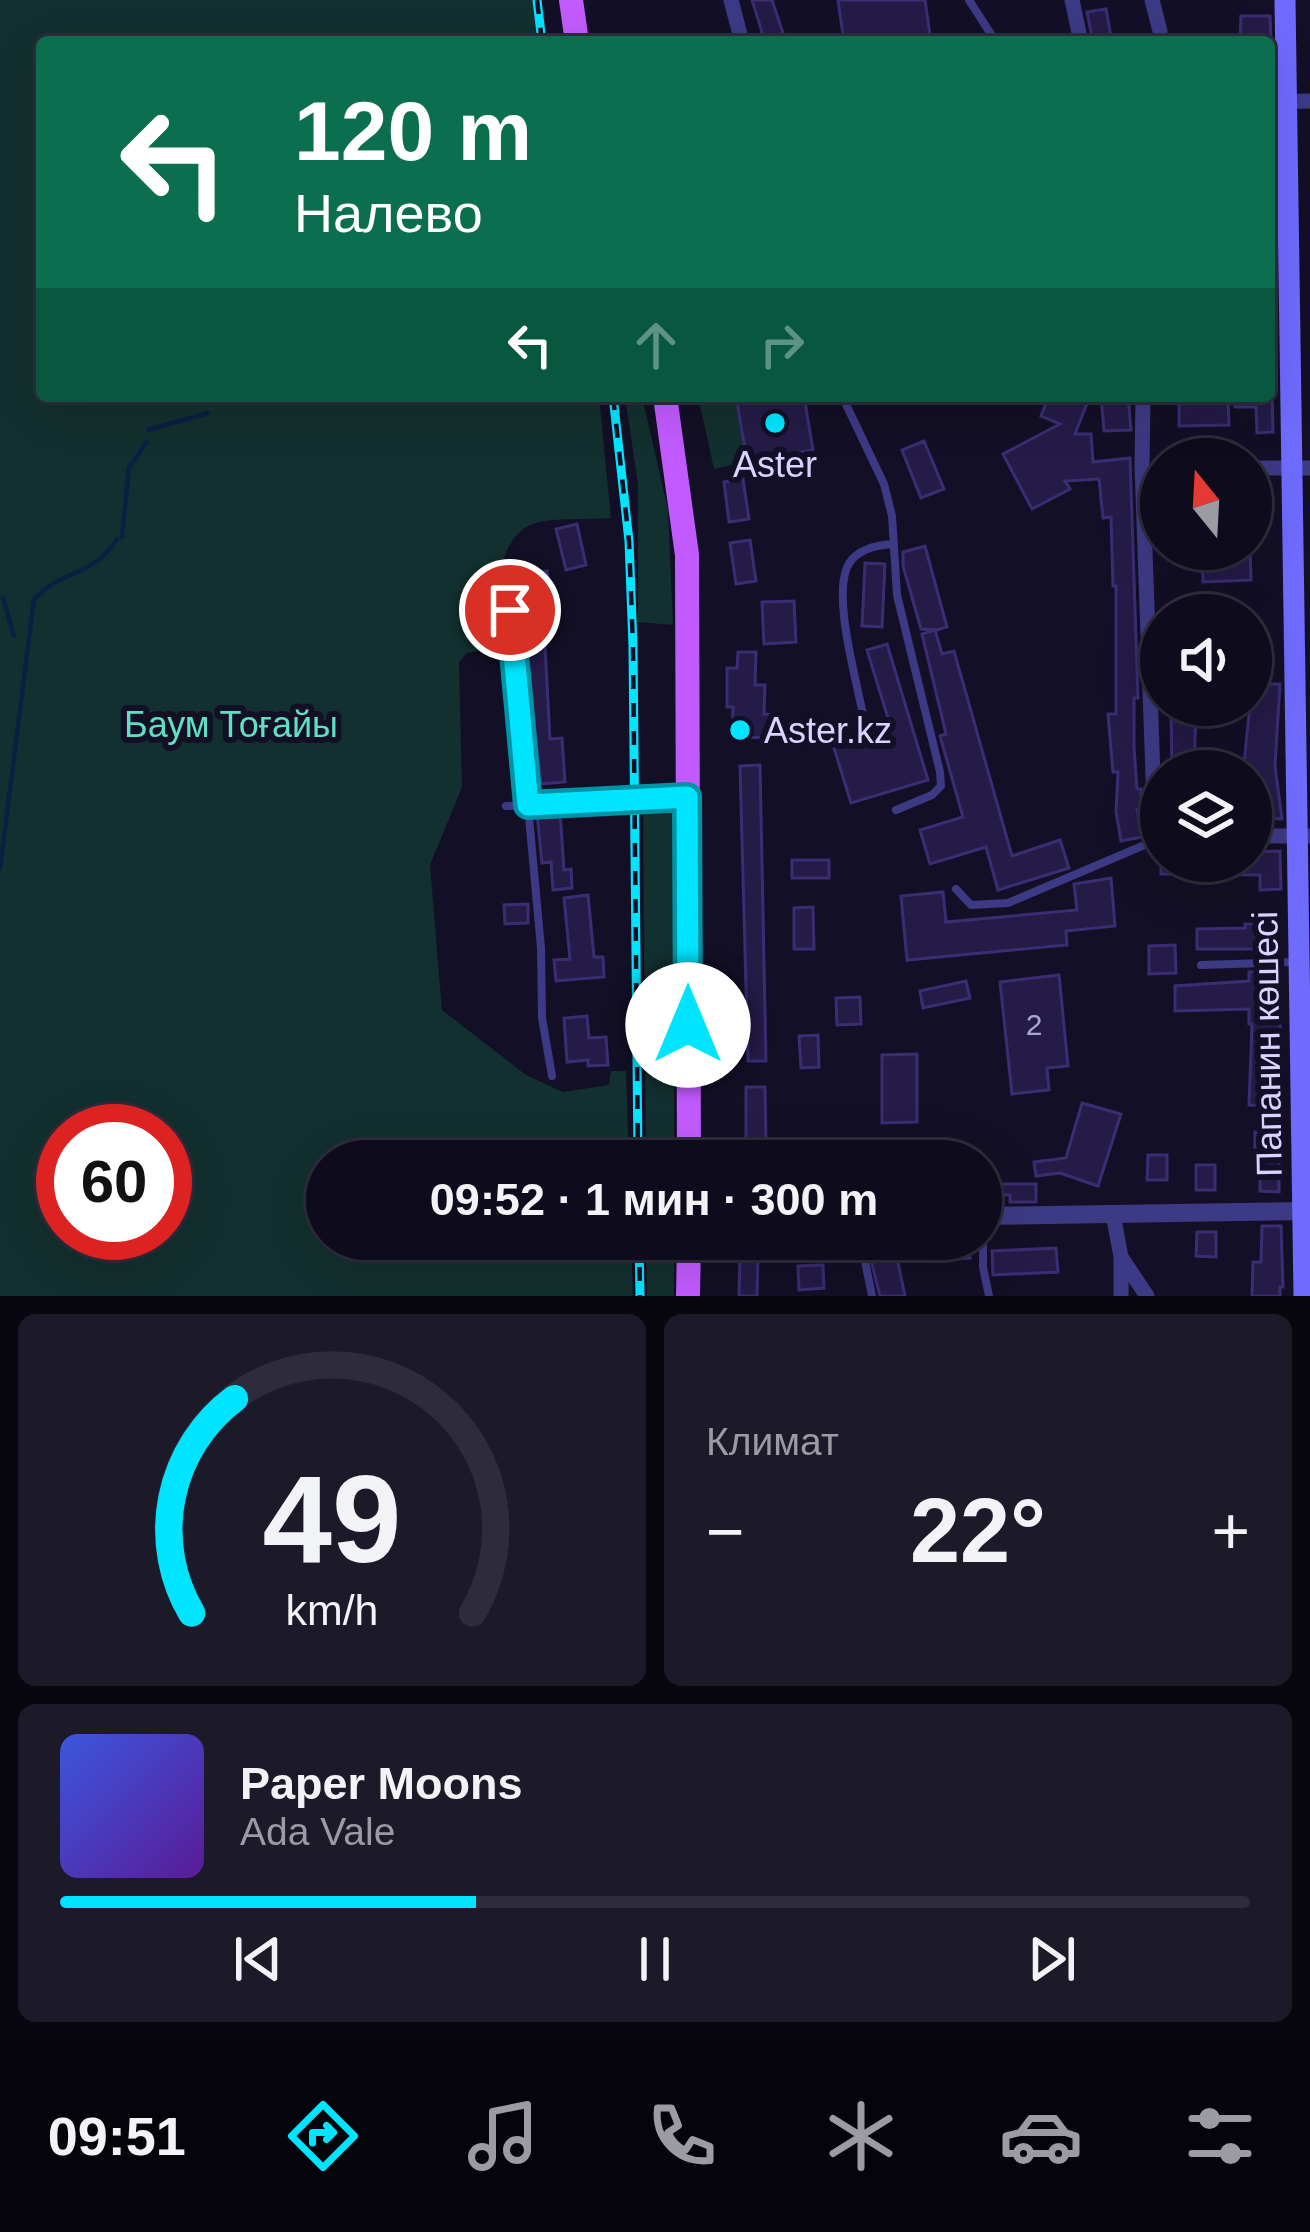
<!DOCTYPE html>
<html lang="ru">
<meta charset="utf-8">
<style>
:root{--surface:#0e0b1c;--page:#1c1929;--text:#f1f3f6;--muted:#9b9ba3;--line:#2e2b3b;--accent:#00e5ff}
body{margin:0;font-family:Helvetica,sans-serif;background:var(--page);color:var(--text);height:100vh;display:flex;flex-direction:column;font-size:45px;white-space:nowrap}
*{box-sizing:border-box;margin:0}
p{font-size:39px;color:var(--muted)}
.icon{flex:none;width:66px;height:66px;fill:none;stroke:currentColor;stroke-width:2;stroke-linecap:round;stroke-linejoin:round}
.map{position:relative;height:1296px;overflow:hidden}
.panel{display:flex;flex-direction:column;gap:18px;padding:18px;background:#08060f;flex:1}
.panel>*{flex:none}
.top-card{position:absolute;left:36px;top:36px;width:1239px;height:366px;border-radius:12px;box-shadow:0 12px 48px #0002,0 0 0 3px var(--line);background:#0b6e4f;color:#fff;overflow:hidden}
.needle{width:78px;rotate:342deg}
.buttons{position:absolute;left:1140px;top:438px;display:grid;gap:24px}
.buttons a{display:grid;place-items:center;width:132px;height:132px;border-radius:50%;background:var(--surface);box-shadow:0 12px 48px #0002,0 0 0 3px var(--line);font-size:60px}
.speed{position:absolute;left:36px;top:1104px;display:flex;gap:24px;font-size:60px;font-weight:700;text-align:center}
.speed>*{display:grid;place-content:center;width:156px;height:156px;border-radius:50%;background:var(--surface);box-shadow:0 12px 48px #0002,0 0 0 3px var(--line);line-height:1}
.speed .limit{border:18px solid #d22;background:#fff;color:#111}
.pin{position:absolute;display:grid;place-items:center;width:102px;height:102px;color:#fff;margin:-51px;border:6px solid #fff;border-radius:50%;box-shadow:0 3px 12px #0007}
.me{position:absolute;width:132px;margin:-66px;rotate:0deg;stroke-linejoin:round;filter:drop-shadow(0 0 9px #0008)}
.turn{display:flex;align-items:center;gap:42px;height:252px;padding:0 60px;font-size:54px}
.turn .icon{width:156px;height:156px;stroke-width:2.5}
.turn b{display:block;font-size:84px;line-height:102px}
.lanes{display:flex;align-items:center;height:114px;padding:0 60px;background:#0003;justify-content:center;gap:60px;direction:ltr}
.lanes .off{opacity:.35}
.big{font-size:90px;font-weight:800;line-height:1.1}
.panel .tile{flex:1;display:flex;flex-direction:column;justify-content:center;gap:18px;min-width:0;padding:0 42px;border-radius:18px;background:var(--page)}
.panel .dial{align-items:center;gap:0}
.dial svg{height:312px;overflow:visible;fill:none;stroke:var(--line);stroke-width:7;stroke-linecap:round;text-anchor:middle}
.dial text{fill:var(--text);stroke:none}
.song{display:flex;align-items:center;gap:36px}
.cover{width:144px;height:144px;border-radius:18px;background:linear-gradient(135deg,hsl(230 70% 55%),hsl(270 70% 35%))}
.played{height:12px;border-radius:6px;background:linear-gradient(90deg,var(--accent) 35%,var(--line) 35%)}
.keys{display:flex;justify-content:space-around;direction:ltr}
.heat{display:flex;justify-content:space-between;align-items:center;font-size:66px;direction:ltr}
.panel .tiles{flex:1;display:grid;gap:18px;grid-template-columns:1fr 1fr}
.tile:last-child{grid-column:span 2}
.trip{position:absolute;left:306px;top:1140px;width:696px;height:120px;border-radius:60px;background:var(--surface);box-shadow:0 12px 48px #0002,0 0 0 3px var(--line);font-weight:800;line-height:120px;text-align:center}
.dock{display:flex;height:192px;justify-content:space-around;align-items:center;background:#06040b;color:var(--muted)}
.dock .icon{width:84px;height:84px}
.dock .active{color:var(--accent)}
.dock b{font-size:54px;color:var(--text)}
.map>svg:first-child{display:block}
</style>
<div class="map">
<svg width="1310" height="1296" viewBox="0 0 1310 1296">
<rect width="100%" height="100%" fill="#130f26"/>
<path fill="#12302f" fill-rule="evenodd" d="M0,0H534L539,42H42V396H599L611,518C591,520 551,517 533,524C491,540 497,613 497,648L467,653L459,662L462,787L430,865L442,1010L526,1075L563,1092L609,1085L611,1071H626L629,1161H327V1239H631L633,1296H0ZM63,1131H165V1233H63Z
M625,396H642L668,510L673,625L638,622V485Z
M698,396H736L747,461L714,469Z
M675,807L674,1161H646L643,809Z
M646,1239H674V1296H647Z"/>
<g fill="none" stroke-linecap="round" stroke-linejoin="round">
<path stroke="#0a1f44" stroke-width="4.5" d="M148,430L208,413
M122,537L129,468L147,442
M3,598L14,636
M0,869L34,599C62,569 92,578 117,539"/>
</g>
<path fill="#241b47" stroke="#3b2d73" stroke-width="3" d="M752,0H772L786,42H765Z
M838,0H925L931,42H844Z
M1106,9L1112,42H1093L1087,12Z
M1241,16H1270L1271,41L1240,40Z
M736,396H804L813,450L747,461Z
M1049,396H1090L1075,434H1091L1093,462L1130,458L1138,698H1134V747L1137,789H1141V809H1137L1142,837L1121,841L1116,812L1118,772H1113L1108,714H1116V586H1113L1111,517L1103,518L1099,479L1065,481L1070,489L1032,509L1003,454L1060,424L1041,416Z
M1101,396H1128L1131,430L1104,431Z
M1235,396H1272L1273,432L1257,433L1256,407H1235Z
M1228,402L1229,425L1179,426V404Z
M924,441L944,489L921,498L902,450Z
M743,479L749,519L729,522L724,482Z
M577,524L586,565L566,570L556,529Z
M750,540L756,581L736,584L730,543Z
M925,546L947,627L937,630L921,629L903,566V552Z
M1202,549H1250L1251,580L1203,582Z
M865,563L885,564L882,627L862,626Z
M547,571L551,601L533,600L529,574Z
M794,601L796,642L764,644L762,602Z
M544,628L550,739L562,738L565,782L541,784L524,629Z
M935,630L942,654L954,651L1012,856L1060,840L1069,868L998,890L986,847L930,864L920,830L963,817L940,736L946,734L922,634Z
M887,644L928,780L851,803L834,748L881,731L878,721L888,718L867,650Z
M738,652H756L755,685H765L764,714L779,715V738L732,737L733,707H727V668H737Z
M1252,684H1280L1275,766L1282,819L1252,818L1251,771H1246L1244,764Z
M1196,711L1194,771H1172L1171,712Z
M760,765L766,1061H748L740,766Z
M560,812L564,870L571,869L572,888L553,890L551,862L542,863L537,813Z
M1280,851L1281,889L1260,890V875L1161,874V861H1251V852Z
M792,860H829V878H792Z
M1111,878L1115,926L1066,931L1067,945L907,960L901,896L943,892L946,922L1077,910L1074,884Z
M588,895L594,957H603L604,977L556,981L554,960L570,959L564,898Z
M528,904V923L505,924L504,905Z
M813,907L814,949H794V908Z
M1245,924H1276V949H1197V929L1245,928Z
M1175,945L1176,973L1149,974V946Z
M1280,971V1106L1249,1105L1252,1024H1249V1009L1175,1011V986L1249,981V972Z
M1059,975L1068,1066L1047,1068L1049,1090L1012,1094L1000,982Z
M966,981L970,998L923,1008L920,991Z
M860,997L861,1024L837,1025L836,998Z
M587,1016L589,1038L606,1037L608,1065L588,1066V1060L567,1062L564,1018Z
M818,1035L819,1067L801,1068L799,1036Z
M917,1054V1122L882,1123V1055Z
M746,1087H765L766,1145H757V1161H746Z
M1082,1103L1121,1114L1098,1186L1060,1173L1036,1176L1034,1162L1066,1158Z
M1255,1132L1279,1133V1192L1260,1191V1157H1255Z
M1148,1155H1167V1180H1147Z
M1196,1165H1215V1190H1196Z
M981,1184H1036V1202H1010V1195H981Z
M1262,1226H1281L1283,1287H1280V1296H1252L1253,1262H1261Z
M1197,1232H1216V1257L1196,1256Z
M893,1239L905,1296H880L867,1244Z
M935,1239H969L970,1258L936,1260Z
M1056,1248L1058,1272L993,1275L992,1251Z
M740,1252H758L757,1296H739Z
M823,1265L824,1288L799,1290L798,1266Z"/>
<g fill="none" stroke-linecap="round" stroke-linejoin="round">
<path stroke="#3d3a85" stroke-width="8" d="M969,0L996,42
M842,396L884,484L892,516L897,595L940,772L941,786L932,795L896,810
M542,608L510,610L541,948L542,1018L552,1076
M863,715C857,681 830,590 850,562C859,549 878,545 893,544
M506,806L685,797
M956,889L971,905L1008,903L1161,838
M1201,965L1295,962
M983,1218V1267L989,1296
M835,1239L864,1256L872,1296"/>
<path stroke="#3d3a85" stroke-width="15" d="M731,0L742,42
M1072,0L1081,42
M1152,0L1160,31
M1269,102L1310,101
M1143,396L1142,466L1154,804L1161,830
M1251,468H1310
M1251,836H1310
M1113,1214L1121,1257V1296
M1121,1257L1147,1296"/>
<path stroke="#3d3a85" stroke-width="18" d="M981,1216L1310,1211"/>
<path stroke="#6f6bff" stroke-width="21" d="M1285,0L1304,1296"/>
<path stroke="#c25bff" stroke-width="24" d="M571,0L577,42
M665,396L687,555L689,1161
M688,1296L689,1239"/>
<defs>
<path id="rail" d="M537,0L542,42
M613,396L629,541L633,646L638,1161
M639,1239L640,1296"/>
</defs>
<use href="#rail" stroke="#00e5ff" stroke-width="9"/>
<use href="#rail" stroke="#130f26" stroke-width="4.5" stroke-dasharray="14" stroke-linecap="butt"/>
</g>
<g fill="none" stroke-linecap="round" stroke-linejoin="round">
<defs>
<path id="route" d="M510,610L528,805L687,797L688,1025"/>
</defs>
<use href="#route" stroke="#0095a6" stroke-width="30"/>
<use href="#route" stroke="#00e5ff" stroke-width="21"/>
</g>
<g fill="#00e5ff" stroke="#130f26" stroke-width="4.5">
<circle cx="775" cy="423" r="12"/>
<circle cx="740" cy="730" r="12"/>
</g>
<g text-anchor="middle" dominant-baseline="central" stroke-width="12" stroke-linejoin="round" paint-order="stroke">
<g font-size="30" fill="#aca6d1">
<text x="1034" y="1024">2</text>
</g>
<g font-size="36" fill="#d9d4ff" stroke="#130f26">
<text x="775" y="464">Aster</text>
<text x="764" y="730" text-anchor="start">Aster.kz</text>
</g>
<g font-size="36" fill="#5fe0c0" stroke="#130f26">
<text x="231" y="724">Баум Тоғайы</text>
</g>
<g font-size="36" fill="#d9d4ff" stroke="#130f26">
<text transform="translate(1267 1044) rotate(-91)">Папанин көшесі</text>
</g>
</g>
</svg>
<div class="buttons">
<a><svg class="needle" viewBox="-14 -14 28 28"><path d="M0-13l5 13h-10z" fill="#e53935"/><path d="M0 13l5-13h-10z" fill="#9b9ba3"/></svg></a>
<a><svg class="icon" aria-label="sound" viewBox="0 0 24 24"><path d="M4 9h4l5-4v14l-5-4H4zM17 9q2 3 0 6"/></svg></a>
<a><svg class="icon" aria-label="layers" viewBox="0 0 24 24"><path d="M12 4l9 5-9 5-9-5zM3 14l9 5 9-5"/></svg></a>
</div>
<div class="speed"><div class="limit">60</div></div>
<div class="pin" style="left:510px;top:610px;background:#d93025"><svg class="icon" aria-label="arrive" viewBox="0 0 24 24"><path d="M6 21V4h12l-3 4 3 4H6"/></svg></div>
<svg class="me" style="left:688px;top:1025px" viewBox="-20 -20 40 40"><circle r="19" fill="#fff"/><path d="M0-13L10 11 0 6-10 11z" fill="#00e5ff"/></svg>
<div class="trip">09:52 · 1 мин · 300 m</div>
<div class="top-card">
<div class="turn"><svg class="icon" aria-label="left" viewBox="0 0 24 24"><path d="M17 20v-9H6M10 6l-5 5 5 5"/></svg><div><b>120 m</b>Налево</div></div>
<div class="lanes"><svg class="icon" aria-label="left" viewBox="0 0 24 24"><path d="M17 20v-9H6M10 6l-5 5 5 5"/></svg><svg class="icon off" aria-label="ahead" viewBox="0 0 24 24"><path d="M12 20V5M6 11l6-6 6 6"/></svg><svg class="icon off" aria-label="right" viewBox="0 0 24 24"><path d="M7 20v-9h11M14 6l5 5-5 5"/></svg></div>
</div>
</div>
<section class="panel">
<div class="tiles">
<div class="tile dial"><svg viewBox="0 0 100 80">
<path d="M14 69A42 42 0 1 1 86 69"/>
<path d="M14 69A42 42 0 0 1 25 14" stroke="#00e5ff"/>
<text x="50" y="56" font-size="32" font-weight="700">49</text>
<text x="50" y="72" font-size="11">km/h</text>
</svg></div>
<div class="tile"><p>Климат</p>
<div class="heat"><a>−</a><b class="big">22°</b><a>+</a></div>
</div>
<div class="tile">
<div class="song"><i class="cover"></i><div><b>Paper Moons</b><p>Ada Vale</p></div></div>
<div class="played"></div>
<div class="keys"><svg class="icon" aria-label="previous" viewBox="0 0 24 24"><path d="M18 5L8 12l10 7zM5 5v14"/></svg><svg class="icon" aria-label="pause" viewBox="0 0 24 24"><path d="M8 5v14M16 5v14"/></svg><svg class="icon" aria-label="next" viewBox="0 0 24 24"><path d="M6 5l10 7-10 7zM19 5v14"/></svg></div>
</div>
</div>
</section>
<nav class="dock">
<b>09:51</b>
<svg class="icon active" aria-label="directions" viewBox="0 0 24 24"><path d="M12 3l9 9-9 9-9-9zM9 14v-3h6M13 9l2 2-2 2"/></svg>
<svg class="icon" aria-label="music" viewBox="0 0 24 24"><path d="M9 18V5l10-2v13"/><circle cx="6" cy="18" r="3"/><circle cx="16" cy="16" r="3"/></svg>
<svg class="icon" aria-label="phone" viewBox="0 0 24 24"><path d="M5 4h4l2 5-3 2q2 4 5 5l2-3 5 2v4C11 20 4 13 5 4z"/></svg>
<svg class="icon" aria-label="climate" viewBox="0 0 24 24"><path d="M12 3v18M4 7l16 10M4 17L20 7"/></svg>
<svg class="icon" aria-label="car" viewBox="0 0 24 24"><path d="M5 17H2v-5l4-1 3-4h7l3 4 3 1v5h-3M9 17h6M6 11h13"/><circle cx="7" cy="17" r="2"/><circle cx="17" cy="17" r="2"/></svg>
<svg class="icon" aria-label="filters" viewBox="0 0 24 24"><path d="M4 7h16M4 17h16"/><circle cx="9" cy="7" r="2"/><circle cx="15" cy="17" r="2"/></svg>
</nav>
